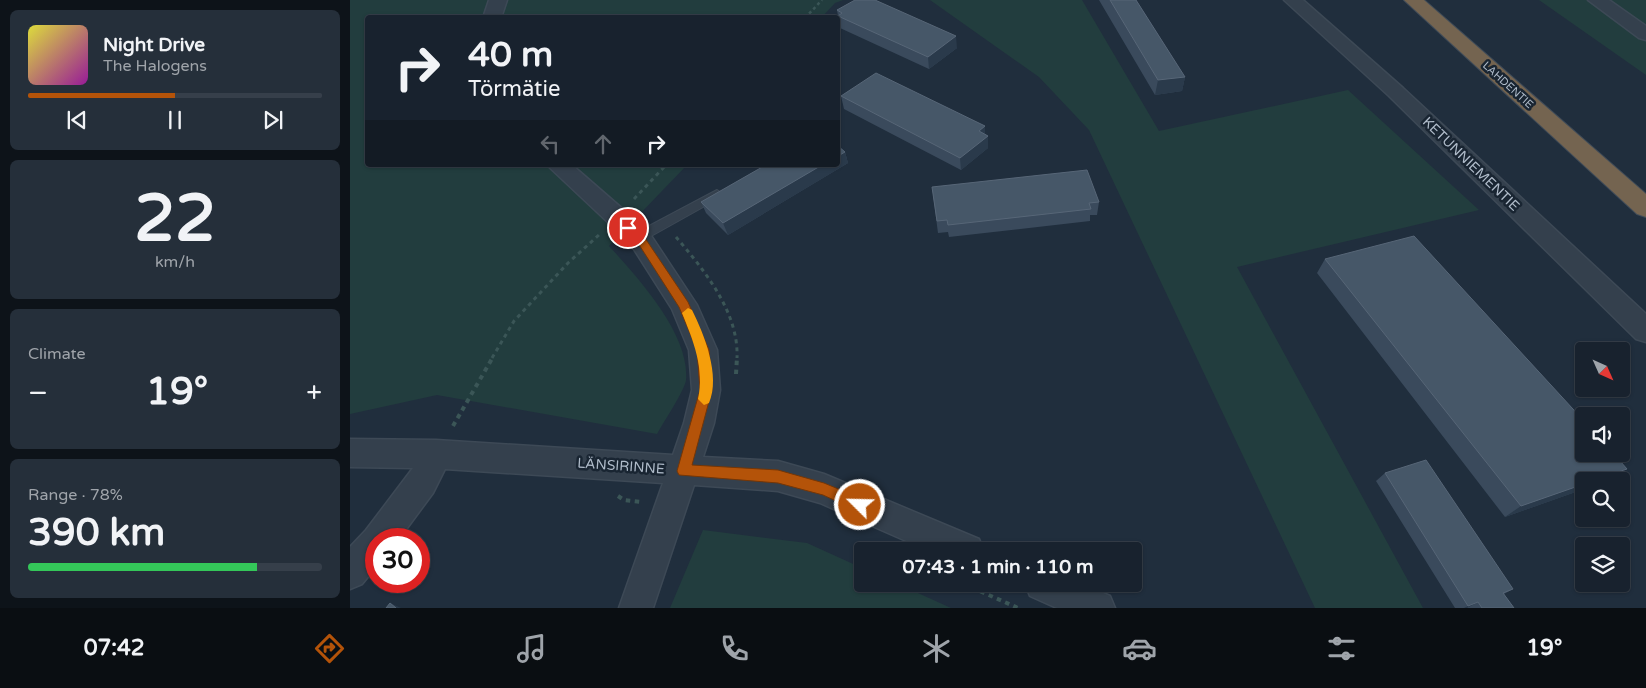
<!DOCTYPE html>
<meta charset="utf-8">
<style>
:root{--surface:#18222e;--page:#252f3a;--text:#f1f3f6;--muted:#9fa4aa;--line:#363f4a;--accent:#b45309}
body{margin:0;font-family:"Varela Round",sans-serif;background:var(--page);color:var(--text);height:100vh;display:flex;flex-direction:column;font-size:19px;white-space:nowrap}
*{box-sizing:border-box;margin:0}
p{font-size:16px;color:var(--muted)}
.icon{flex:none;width:28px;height:28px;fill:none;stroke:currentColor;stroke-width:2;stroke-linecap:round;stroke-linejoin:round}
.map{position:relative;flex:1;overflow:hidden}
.details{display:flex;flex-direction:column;gap:10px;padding:10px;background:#0d1319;width:350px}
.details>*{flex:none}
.hud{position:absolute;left:15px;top:15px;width:475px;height:152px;border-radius:5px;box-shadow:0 1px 4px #0004,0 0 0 1px var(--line);background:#18222e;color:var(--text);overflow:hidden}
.needle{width:32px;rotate:135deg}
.tools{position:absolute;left:1225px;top:342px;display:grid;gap:10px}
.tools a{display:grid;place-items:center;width:55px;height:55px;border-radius:5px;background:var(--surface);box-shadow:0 1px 4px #0004,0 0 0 1px var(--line);font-size:25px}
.speed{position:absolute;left:15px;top:528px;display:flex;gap:10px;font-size:25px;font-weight:700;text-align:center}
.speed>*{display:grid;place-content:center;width:65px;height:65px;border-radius:50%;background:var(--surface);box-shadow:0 1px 4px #0004,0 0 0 1px var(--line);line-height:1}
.speed .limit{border:8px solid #d22;background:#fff;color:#111}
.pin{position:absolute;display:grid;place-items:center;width:42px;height:42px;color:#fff;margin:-21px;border:2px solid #fff;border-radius:50%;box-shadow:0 1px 5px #0007}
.me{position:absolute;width:55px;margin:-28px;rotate:293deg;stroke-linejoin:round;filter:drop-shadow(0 0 4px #0008)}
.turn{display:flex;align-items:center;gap:18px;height:105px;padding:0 20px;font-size:22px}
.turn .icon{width:65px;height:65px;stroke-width:2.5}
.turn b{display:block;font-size:35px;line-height:42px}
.lanes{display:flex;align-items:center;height:48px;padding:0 20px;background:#0003;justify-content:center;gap:25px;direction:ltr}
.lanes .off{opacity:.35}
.big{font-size:38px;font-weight:700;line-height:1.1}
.details .widget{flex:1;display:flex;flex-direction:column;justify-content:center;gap:8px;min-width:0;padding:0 18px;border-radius:8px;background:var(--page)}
.details .dial{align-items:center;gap:0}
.dial b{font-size:65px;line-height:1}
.song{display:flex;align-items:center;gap:15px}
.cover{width:60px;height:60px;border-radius:8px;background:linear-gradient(135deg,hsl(60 70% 55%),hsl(300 70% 35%))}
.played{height:5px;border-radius:2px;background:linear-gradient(90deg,var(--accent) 50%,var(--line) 50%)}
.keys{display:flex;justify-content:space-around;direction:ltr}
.heat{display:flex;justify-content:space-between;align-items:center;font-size:28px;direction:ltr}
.charge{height:8px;border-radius:4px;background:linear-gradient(90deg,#34c759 78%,var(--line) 0)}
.trip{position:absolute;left:504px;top:542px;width:288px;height:50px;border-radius:5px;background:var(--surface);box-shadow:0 1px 4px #0004,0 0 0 1px var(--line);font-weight:700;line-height:50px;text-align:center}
.dock{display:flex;height:80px;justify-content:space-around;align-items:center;background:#0a0e12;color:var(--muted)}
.dock .icon{width:35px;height:35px}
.dock .on{color:var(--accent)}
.dock b{font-size:22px;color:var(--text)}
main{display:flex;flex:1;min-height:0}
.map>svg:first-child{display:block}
</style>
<main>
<section class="details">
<div class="widget">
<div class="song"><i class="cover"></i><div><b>Night Drive</b><p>The Halogens</p></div></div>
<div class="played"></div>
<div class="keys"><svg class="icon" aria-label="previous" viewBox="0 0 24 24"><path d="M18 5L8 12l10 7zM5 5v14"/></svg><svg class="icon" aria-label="pause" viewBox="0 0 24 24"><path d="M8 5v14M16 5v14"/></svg><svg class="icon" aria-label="next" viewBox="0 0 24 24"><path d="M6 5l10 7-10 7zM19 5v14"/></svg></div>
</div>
<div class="widget dial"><b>22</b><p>km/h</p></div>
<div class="widget"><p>Climate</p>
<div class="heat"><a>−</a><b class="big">19°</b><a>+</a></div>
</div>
<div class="widget"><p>Range · 78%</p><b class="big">390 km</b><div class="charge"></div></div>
</section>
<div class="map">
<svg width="1296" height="608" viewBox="0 0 1296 608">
<rect width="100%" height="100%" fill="#202e3d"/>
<path fill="#223d3e" d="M0,0H493L485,3L471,18H18V165H337L259,246C288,278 340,334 336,380C335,390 313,423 307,434L87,395L0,414Z
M580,0H732L809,131L998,90L1129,210L887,267L1073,608H965L739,130L689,77Z
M1189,0H1296V75Z
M353,530L457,543L512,568V584H548L601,608H320Z"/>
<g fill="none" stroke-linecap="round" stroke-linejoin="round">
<defs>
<path id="lane" d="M367,190L373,194L371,197L294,240H284L283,237L284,234Z"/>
<path id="street" d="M139,0H157L151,18H133Z
M934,0H953L1053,88L1296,314V342L1286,339L1039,96Z
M1238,0H1259L1296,26V40L1289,38Z
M197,165H222L298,231L347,305L367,350L370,390L364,423L353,457L428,461L474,474L629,539L634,551H579L470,503L428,491L344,485L303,608H269L313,483L95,469L83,493L49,539H26V567L12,584L0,589V547L16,530L63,468L0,467V439L86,440L323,455L334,423L342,390L339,350L322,309L280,243Z
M675,584H732L760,596L765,608H707L680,596Z"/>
<path id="highway" d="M1054,0H1074L1296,194V217L1287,214Z"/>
</defs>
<use href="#lane" stroke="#3d4956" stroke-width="2"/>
<use href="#street" stroke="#3d4956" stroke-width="3"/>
<use href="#highway" stroke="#3f4b58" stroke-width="2"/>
<path stroke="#3b5657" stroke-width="2.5" stroke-dasharray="3 3" stroke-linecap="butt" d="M455,18L472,0"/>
<path stroke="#3b5657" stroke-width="3" stroke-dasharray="4 4" stroke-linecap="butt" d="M284,199L316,165
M326,237C354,270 389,312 387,358
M142,358L164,321L218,263L250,234"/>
<path stroke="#3b5657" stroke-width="4" stroke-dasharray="4.5 4.5" stroke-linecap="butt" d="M386,374L387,357
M103,426L143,357
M268,496L274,500L291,502
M614,584L668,608"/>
<use href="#lane" fill="#34404d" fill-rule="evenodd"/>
<use href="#street" fill="#34404d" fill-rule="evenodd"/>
<use href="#highway" fill="#746450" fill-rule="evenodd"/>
</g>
<path fill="#3a4a5c" d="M749,0H786L835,77L832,91L805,95Z
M487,10L607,48L579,69L490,28Z
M491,96L635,126V134L638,136V148L611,170L494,109Z
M495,152L498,163L378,235L356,213L351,202L412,168L411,165H488Z
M582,187L749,202L747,215H740V221L599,237L598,232L588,233Z
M975,259L1259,480L1256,481H1234V489L1155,517L967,273Z
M1035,473L1163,589L1154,594L1164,608H1105L1026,481Z"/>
<path fill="#2a3a4b" d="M606,36L607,48L579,69L578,57Z
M835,77L832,91L805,95L808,80Z
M635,126V138L638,136V148L611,170L610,158L629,131Z
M495,152L498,163L378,235L373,223L472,165H488V156Z
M1277,469L1259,480L1256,481H1241Z
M1234,484V489L1155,517L1171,506Z
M1128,602L1117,608H1114L1118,606Z
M40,603L51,608H46Z"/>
<path fill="#465768" stroke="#576677" d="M505,0H525L606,36L578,57L488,16L492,13L487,10Z
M760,0H786L835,77L808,80Z
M526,73L635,126L629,131L638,136L610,158L491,96Z
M488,146L495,152L488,156Z
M413,165H472L373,223L351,202L414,166Z
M737,170L749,202L739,203L741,209L598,225L597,220L587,221L582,187Z
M1064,236L1234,421V454H1264L1277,469L1241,481H1234V484L1171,506L975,259Z
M1076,460L1163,589L1153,593L1164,608H1132L1128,602L1118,606L1035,473Z
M40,603L46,608H36Z"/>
<path fill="#b45309" stroke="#753606" d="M278,224L293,235L338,302L359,350L362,390L342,465L428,470L474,483L515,500L517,505L515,510L510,512L473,495L428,483L329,475L327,471L350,390L347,350L329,307L286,240L273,228Z"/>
<path fill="#f59e0b" d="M338,308L342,310C354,334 371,376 359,403L354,405L348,399C355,369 343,340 332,313Z"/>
<g text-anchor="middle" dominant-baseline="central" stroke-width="5" stroke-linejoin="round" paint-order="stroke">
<g font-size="11" fill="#afbbc9" stroke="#192532">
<text transform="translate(1158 85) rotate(42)">LAHDENTIE</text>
</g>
<g font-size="14" fill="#afbbc9" stroke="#192532">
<text transform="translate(1121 164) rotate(44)">KETUNNIEMENTIE</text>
<text transform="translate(271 466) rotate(4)">LÄNSIRINNE</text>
</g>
</g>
</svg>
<div class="tools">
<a><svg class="needle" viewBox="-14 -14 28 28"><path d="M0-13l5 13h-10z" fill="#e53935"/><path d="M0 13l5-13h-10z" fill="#9fa4aa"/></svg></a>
<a><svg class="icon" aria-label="sound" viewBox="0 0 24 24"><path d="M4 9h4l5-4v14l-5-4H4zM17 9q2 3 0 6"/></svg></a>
<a><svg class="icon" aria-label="search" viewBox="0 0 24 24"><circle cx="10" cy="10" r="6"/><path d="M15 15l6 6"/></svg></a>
<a><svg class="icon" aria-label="layers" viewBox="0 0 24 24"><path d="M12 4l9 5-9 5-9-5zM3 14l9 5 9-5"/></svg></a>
</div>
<div class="speed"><div class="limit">30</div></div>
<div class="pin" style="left:278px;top:228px;background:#d93025"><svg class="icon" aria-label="arrive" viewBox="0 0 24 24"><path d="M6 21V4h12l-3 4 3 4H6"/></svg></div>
<svg class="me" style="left:510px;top:505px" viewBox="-20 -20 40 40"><circle r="17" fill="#b45309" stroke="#fff" stroke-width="3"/><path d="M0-11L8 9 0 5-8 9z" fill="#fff"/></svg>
<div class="trip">07:43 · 1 min · 110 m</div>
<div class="hud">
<div class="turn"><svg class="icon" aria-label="right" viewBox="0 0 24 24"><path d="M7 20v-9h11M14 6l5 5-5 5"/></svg><div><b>40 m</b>Törmätie</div></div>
<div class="lanes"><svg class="icon off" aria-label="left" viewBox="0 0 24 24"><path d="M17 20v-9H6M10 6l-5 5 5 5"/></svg><svg class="icon off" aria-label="ahead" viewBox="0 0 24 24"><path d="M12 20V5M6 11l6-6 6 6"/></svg><svg class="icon" aria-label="right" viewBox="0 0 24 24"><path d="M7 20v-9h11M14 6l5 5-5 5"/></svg></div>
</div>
</div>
</main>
<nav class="dock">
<b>07:42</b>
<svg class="icon on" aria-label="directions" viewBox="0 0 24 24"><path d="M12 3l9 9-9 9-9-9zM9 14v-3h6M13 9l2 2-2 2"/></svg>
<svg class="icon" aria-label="music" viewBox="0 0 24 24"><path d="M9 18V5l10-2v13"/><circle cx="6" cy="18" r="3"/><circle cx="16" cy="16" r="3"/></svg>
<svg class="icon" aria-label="phone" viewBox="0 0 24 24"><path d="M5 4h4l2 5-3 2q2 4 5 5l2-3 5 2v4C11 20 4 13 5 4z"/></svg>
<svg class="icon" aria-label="climate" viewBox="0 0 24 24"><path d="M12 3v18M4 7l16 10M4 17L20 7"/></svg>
<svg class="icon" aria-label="car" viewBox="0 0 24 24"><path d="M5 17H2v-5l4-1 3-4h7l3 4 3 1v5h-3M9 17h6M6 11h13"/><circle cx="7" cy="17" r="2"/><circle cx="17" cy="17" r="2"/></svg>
<svg class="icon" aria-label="filters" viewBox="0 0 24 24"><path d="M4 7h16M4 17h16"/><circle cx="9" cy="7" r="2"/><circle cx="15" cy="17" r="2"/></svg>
<b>19°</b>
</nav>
